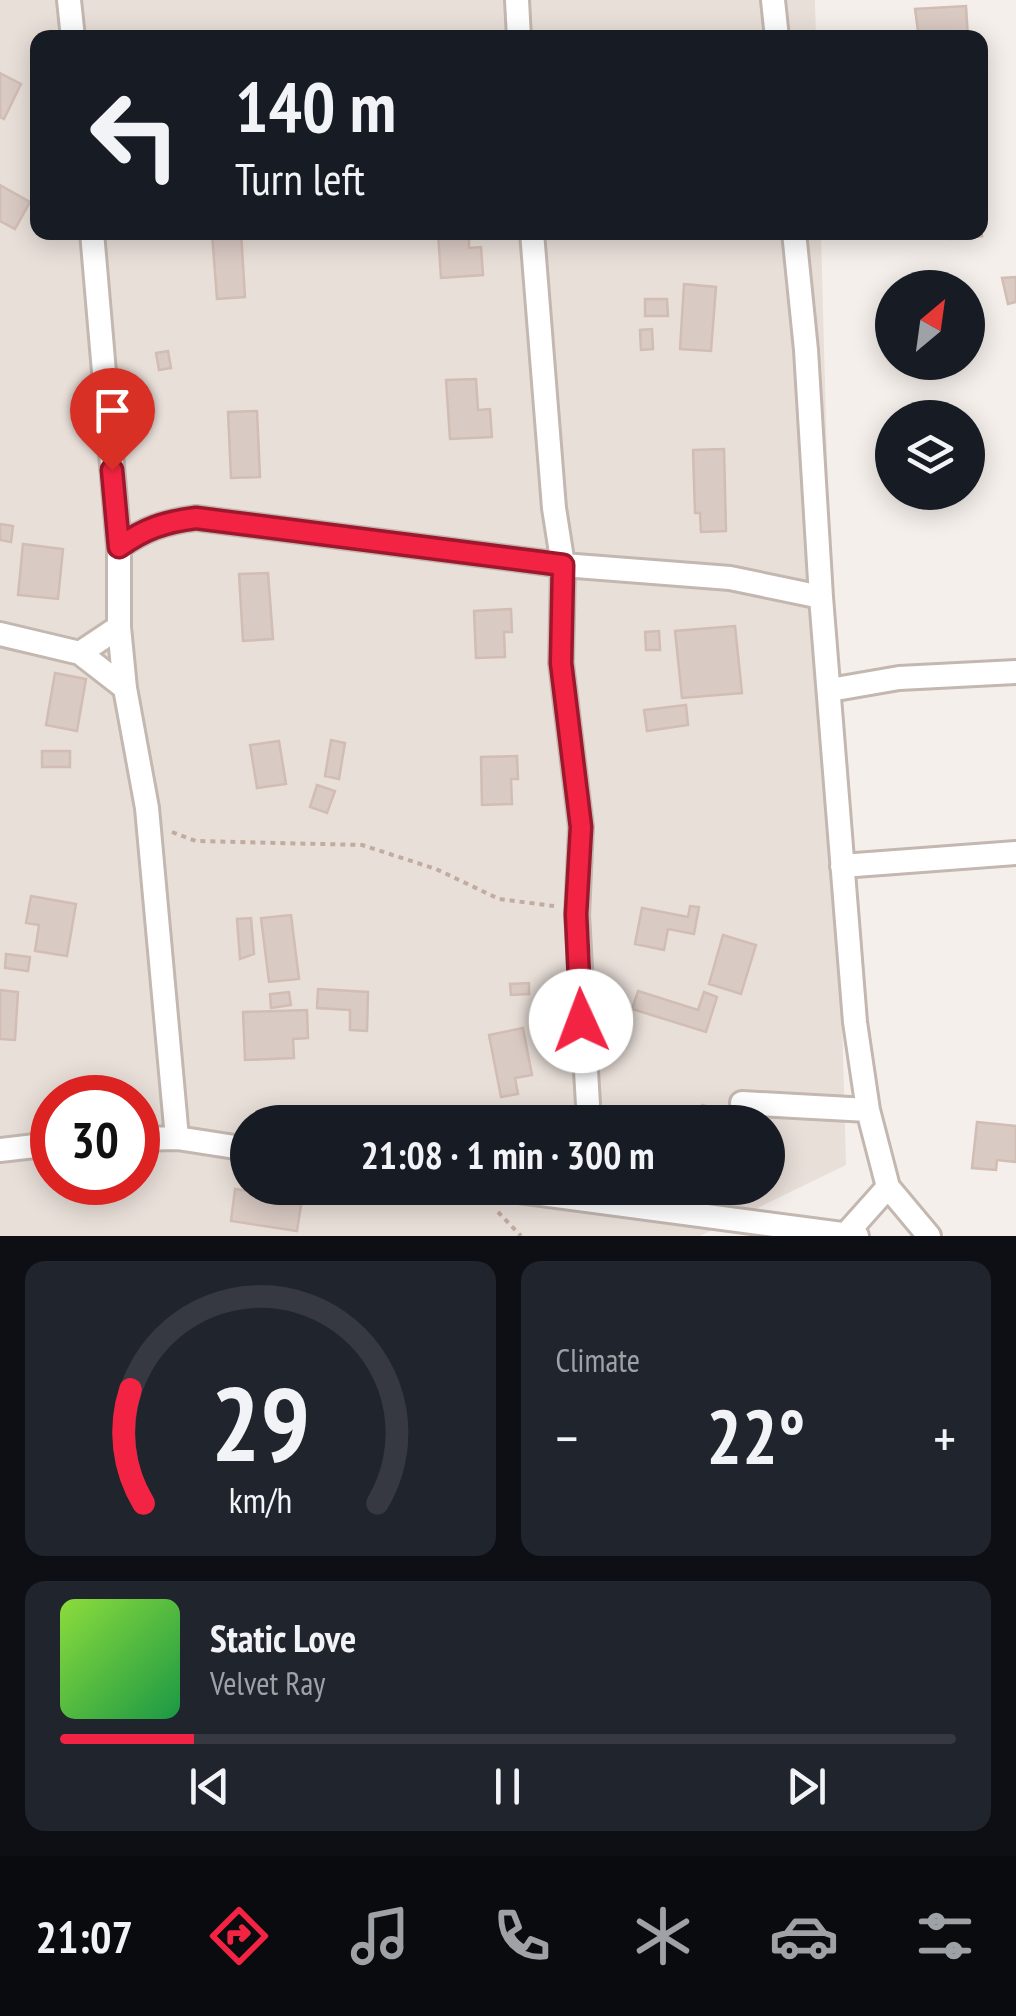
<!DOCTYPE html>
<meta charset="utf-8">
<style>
:root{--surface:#171b24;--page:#20242c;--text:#f1f3f6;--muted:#9ea1a6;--line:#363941;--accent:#f32443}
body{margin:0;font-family:"PT Sans Narrow",sans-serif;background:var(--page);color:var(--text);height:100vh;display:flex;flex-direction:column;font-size:38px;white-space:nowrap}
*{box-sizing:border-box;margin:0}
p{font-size:32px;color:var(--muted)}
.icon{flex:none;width:55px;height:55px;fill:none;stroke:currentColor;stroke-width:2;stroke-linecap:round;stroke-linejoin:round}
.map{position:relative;height:1236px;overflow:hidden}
.side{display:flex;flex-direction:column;gap:25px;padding:25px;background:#0d0f14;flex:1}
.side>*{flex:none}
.banner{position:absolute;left:30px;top:30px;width:958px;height:210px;border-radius:20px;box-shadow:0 5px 25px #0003;background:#171b24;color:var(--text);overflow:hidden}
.needle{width:65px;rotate:29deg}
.buttons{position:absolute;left:875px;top:270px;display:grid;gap:20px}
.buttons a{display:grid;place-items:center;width:110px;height:110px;border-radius:50%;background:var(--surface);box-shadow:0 5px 25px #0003;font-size:50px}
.speed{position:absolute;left:30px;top:1075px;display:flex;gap:20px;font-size:50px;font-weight:700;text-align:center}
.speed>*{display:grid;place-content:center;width:130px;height:130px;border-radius:50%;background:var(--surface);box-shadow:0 5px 25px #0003;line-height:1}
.speed .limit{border:15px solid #d22;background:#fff;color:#111}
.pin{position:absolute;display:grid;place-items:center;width:85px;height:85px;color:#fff;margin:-102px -42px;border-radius:50% 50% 50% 0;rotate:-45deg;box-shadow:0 0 10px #0007}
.pin .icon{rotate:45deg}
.me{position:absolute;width:110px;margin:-55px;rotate:358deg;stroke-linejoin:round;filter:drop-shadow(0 0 8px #0008)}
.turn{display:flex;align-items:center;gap:35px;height:210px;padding:0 40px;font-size:45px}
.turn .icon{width:130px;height:130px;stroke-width:2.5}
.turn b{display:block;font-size:70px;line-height:85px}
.big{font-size:75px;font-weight:800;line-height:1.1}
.side .widget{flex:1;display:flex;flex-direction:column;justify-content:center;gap:15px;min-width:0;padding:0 35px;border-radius:20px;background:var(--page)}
.side .dial{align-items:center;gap:0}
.dial svg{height:260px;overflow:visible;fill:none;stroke:var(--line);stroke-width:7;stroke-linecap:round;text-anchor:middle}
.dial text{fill:var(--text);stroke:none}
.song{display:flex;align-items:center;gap:30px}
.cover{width:120px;height:120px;border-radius:15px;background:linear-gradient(135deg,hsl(90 70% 55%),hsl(140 70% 35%))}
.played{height:10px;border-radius:5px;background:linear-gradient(90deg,var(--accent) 15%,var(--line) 15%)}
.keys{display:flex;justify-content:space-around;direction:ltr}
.heat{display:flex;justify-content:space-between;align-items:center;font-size:55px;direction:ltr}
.side .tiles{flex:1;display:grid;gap:25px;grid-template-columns:1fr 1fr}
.widget:last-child{grid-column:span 2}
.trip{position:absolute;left:230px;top:1105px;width:555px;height:100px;border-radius:50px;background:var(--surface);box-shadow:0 5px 25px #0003;font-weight:800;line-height:100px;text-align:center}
.tabs{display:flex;height:160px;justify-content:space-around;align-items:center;background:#090b0e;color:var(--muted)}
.tabs .icon{width:70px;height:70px}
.tabs .active{color:var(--accent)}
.tabs b{font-size:45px;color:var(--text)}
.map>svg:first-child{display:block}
</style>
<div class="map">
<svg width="1016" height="1236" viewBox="0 0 1016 1236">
<rect width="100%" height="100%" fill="#f5efeb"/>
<path fill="#e9dfd9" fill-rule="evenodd" d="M0,0H815L816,38H38V232L821,233L846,1165L700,1236H0ZM52,1098H138V1182H52ZM248,1122H768V1188H248Z"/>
<path fill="#d9cac3" stroke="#d1bdb4" stroke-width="2.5" d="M966,6L968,38H919L915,9Z
M0,73L21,84L4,119L0,117Z
M0,185L30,202L15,229L0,221Z
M980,215L982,236L950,239L949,232H980Z
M241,232L245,297L217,299L212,233Z
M438,232H469V248L481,247L483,275L441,278Z
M1016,277V302L1008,304L1002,278Z
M684,284L716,287L711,351L680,349Z
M645,299H667L668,316H645Z
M652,329L653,349L641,350L640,330Z
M168,351L171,368L159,370L156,353Z
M476,379L478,410L490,409L492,437L450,439L446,380Z
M257,411L260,477L231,478L228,412Z
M724,449L726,531L701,532L700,513H695L693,450Z
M0,524L13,526L11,542L0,540Z
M23,544L63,549L58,599L18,595Z
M268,573L273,639L243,641L239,574Z
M511,609L512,632H504L505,657L476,658L474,611Z
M735,626L742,693L682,698L675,631Z
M659,631L660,650H646L645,632Z
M55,673L86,679L77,731L46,725Z
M686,705L688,725L647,731L644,710Z
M331,740L345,743L339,779L325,776Z
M279,741L286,784L257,788L250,745Z
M42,751H70V767H42Z
M517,756L518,779H511L512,804L482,805L481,757Z
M317,785L335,791L327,813L310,807Z
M31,896L76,904L67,956L35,951L39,925L26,923Z
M690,906L699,907L694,934L668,929L664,950L635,944L642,908L688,917Z
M291,915L299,979L269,982L261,918Z
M251,918L254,954L240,959L237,919Z
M723,935L756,945L741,994L709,984Z
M6,954L30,957L28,971L5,968Z
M529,983V994L511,995L510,984Z
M318,989L368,992L367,1031L350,1030V1010L317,1008Z
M0,990L18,992L15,1040L0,1039Z
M638,991L698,1010L704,992L717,997L706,1032L632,1009Z
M289,992L291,1005L271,1008L270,994Z
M307,1010L308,1038L293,1039L294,1058L245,1060L243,1012Z
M547,1015L564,1017L562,1028L545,1026Z
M523,1028L532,1075L515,1078L518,1094L501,1097L489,1035Z
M702,1105L738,1115L736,1122H697Z
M977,1122L1016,1126V1162L997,1160L996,1170L972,1168Z
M235,1189L302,1199L297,1231L231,1221Z"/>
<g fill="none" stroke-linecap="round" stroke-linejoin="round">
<defs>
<path id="minor" d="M69,0L73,38
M517,0L519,38
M773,0L777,38
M92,232L119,547V627L125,688L147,808L177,1138
M532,232L554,508L563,565L561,663L581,827L577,915L589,1122
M794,232L806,350L821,597L855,1022L868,1110L888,1187L929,1236
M119,547C144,529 164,522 196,518L563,565L730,578L821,597
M0,634L80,653L125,688
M80,653L119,627
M830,690L899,678L1016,672
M842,866L1016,853
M742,1103L868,1110
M138,1139L177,1138L248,1149
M0,1150L52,1144
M496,1188L857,1236
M846,1234L888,1187"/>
</defs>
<use href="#minor" stroke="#c3b7b0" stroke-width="28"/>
<path stroke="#c2ab9f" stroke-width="4" stroke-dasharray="5 5" stroke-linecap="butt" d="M172,832L196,841L362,845L436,869L499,899L554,906
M498,1212L521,1236"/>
<use href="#minor" stroke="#fff" stroke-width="22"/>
</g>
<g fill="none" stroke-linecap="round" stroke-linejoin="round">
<defs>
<path id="route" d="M112,470L119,547C144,529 164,522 196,518L563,565L561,663L581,827L576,914L581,1021"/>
</defs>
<use href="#route" stroke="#9e172c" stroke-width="25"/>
<use href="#route" stroke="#f32443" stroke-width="18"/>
</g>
</svg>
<div class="buttons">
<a><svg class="needle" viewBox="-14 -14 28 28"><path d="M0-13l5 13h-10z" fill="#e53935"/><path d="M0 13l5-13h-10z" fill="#9ea1a6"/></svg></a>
<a><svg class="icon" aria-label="layers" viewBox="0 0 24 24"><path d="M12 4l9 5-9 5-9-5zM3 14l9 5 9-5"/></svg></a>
</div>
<div class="speed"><div class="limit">30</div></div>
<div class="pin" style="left:112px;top:470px;background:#d93025"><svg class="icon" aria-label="arrive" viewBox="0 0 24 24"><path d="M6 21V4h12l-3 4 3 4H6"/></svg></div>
<svg class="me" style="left:581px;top:1021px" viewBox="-20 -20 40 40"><circle r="19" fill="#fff"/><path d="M0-13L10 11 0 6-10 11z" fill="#f32443"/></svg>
<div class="trip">21:08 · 1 min · 300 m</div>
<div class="banner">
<div class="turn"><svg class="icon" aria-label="left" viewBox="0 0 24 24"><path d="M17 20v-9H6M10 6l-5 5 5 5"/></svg><div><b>140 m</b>Turn left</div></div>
</div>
</div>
<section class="side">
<div class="tiles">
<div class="widget dial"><svg viewBox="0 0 100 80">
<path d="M14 69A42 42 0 1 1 86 69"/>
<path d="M14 69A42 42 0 0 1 10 34" stroke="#f32443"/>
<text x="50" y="56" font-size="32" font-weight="700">29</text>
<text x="50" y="72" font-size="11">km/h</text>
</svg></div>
<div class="widget"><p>Climate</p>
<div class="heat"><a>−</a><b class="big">22°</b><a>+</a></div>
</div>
<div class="widget">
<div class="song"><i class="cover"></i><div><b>Static Love</b><p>Velvet Ray</p></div></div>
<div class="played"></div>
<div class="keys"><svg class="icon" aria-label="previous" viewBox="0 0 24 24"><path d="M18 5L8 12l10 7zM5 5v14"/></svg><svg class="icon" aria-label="pause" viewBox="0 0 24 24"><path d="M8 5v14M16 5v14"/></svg><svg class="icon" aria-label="next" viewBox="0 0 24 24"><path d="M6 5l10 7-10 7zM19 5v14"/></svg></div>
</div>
</div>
</section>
<nav class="tabs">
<b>21:07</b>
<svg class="icon active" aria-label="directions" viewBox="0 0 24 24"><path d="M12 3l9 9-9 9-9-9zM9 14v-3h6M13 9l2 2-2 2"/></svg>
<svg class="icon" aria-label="music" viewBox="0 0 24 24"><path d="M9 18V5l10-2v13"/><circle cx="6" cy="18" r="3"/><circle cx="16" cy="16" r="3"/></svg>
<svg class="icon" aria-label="phone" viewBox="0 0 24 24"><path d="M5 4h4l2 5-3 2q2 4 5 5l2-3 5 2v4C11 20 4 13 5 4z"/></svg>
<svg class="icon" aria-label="climate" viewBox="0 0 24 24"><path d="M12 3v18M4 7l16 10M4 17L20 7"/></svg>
<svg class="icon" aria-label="car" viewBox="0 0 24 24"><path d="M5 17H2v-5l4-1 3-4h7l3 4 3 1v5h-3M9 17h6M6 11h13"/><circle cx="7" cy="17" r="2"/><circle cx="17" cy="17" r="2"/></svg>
<svg class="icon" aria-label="filters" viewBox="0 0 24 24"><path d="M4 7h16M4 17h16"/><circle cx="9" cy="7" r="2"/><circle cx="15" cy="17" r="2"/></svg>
</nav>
